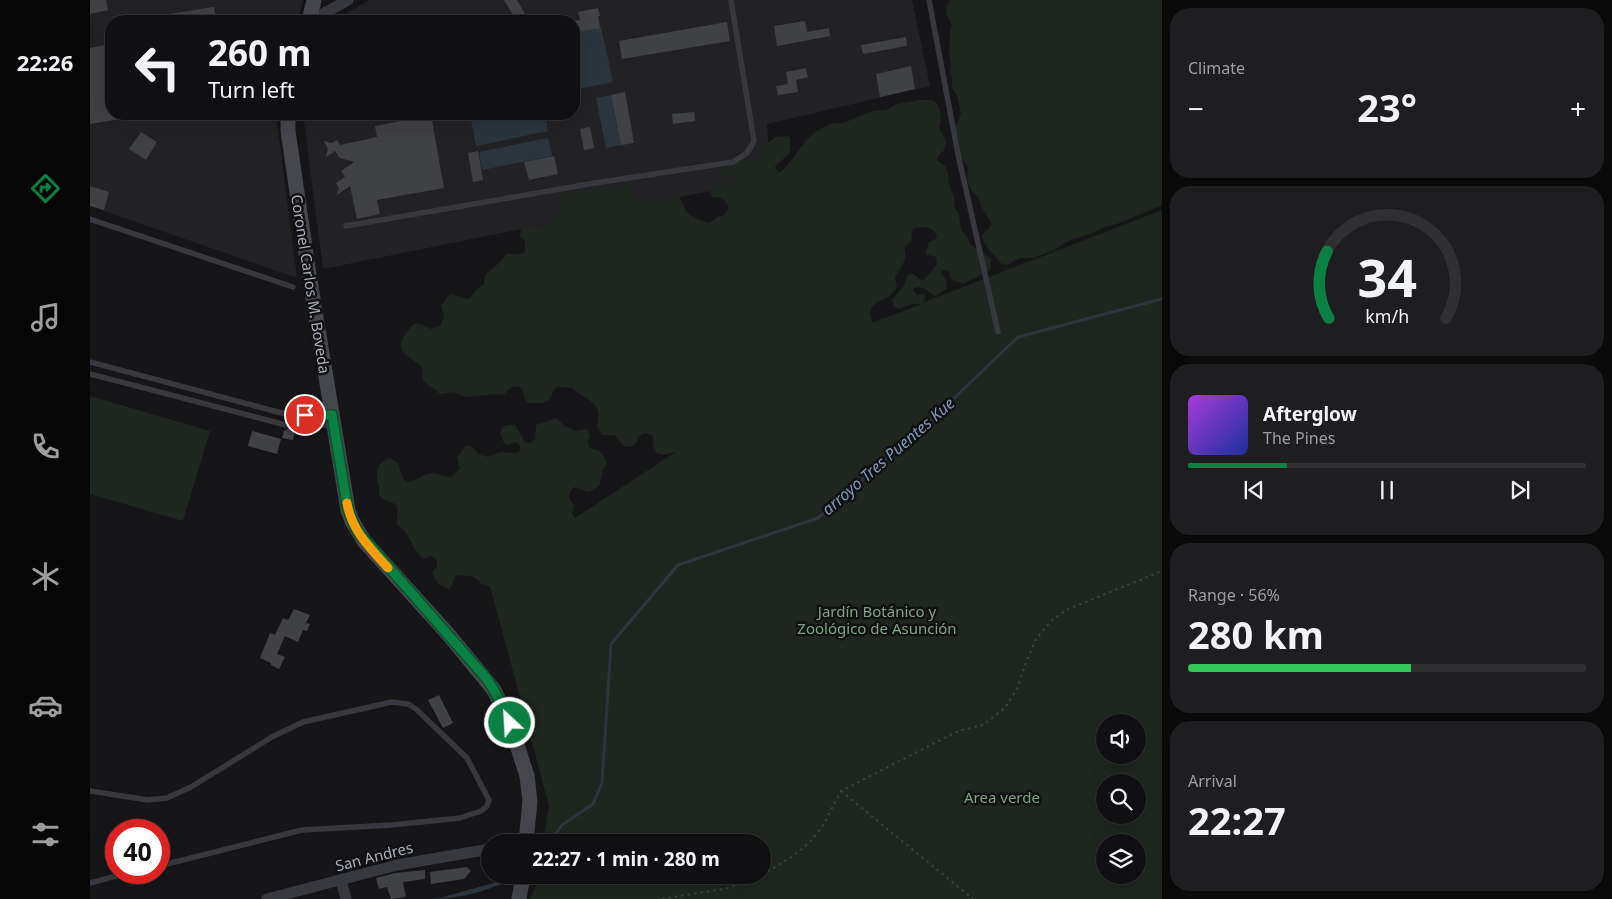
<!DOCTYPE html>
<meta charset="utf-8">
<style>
:root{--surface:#101012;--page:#1e1e20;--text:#f1f3f6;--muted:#9c9d9f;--line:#303032;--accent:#0b8043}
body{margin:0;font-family:"Noto Sans",sans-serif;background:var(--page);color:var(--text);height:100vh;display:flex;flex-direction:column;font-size:19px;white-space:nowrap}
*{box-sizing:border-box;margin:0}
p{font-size:16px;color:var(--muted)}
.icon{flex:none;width:28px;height:28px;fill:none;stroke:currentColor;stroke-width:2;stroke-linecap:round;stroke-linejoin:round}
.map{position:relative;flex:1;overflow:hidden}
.side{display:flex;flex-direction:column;gap:8px;padding:8px;background:#09090a;width:450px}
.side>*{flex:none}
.banner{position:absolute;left:15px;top:15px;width:475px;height:105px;border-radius:20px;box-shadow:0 5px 20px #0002,0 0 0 1px var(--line);background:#101012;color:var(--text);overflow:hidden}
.tools{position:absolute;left:1006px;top:714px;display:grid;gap:10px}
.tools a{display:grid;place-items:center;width:50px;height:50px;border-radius:50%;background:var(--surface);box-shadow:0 5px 20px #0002,0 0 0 1px var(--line);font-size:25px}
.speed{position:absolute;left:15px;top:819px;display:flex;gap:10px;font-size:25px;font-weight:700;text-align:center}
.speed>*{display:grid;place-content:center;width:65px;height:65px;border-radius:50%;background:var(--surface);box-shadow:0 5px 20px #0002,0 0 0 1px var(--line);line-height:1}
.speed .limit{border:8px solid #d22;background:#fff;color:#111}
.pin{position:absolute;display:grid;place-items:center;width:42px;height:42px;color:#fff;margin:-21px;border:2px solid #fff;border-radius:50%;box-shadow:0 1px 5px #0007}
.me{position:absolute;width:55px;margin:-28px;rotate:335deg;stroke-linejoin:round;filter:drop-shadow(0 0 4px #0008)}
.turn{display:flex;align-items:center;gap:18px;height:105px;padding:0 20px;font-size:22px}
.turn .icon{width:65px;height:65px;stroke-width:2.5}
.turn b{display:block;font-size:35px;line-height:42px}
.big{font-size:38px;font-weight:700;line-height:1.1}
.side .widget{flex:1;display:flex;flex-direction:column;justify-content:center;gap:8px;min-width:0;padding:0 18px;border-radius:20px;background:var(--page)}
.side .dial{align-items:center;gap:0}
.dial svg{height:130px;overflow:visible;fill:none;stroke:var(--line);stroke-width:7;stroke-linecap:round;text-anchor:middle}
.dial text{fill:var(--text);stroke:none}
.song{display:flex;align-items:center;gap:15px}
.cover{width:60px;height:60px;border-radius:8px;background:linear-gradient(135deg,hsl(280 70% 55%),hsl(230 70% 35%))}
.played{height:5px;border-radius:2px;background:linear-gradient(90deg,var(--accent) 25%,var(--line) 25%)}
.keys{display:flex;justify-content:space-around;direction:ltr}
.heat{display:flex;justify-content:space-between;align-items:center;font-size:28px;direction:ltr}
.charge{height:8px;border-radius:4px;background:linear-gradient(90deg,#34c759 56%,var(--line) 0)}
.trip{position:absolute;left:391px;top:834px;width:290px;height:50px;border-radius:25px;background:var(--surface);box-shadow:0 5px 20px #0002,0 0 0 1px var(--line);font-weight:700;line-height:50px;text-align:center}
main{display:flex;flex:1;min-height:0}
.tabs{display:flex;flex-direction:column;width:90px;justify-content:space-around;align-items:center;background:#060607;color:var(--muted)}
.tabs .icon{width:35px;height:35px}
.tabs .on{color:var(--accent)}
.tabs b{font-size:22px;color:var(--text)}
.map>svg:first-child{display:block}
</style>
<main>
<nav class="tabs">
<b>22:26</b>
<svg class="icon on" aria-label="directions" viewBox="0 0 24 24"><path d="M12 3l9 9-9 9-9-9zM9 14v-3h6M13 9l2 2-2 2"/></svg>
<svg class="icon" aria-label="music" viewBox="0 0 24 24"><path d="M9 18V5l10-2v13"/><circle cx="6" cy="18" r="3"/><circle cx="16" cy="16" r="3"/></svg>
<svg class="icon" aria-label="phone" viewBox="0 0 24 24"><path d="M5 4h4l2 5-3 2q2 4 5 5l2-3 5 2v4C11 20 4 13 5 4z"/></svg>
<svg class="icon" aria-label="climate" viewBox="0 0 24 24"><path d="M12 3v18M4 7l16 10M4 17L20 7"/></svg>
<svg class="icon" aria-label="car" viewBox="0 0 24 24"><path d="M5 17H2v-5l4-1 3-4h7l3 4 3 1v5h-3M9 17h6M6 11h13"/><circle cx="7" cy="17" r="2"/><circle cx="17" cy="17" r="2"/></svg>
<svg class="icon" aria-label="filters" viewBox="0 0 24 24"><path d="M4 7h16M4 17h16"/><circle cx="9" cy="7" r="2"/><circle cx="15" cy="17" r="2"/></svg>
</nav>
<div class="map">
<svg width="1072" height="899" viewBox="0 0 1072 899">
<rect width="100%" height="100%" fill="#161618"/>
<path fill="#222225" d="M0,0H213L208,21H21V114H186L207,278L0,206Z
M280,0H822L840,86L677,124L680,179L233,269L213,114H484V21H242Z"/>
<path fill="#1e261f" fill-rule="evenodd" d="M860,0H1072V205L1027,224L1014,227L1000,234L980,240L964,250L943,258H930L917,265L910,263C904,253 894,248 892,235L900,227L901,223L891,206L888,197L882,192L877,180L878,167L869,154V141L865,129L871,113L867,96L862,88V78L860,72L861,64L859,51L860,32L862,26C858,14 852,14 860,0Z
M828,100H843C852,106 852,119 849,128L856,141L854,150L847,158V160L855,166L858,173L859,184L865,200L864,207L869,215L871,230L877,236L881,245L901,259L900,270L873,284L862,280L859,271L852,270L851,274L856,279L857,289L845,296L833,288L826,287L823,290L827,295L832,294L835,295V300L832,303L1072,210V899H440L446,886L448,875H672V842H453L459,806L400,586L391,584C383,573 380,578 369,575L365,576L363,583L359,589L348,584L342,573L347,566V560L341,556L334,559C321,551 321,532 307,525C306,520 309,509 306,505C303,501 295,502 292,498C288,496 289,491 289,487C286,475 284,463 300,458L308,463L313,478L316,482C327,482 333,472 345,473C350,474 355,477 361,477L370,469L367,457L376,445L383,447L388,454L398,457L410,452L426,453L430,451V445L426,442L418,445L414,443L410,434L413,427L417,425H425L435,442L440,443L445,440L446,425L467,418L473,425L486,431L497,429L500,436C498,441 497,444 501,449C511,448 514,456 517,464C516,467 513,469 512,472C509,484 514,485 499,492L485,487L481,490L479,497L484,506L482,513L485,518L586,452C580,453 567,459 564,448C562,445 564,440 563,436L555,433L549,436L545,445C533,451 531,442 525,435H512L507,426C513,400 497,402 482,388L466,387L459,400L453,403H438L434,397L433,390L428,386L421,388L413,395L407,394L376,397L363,392L350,394C345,389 332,382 332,377C332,374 333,371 333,369C326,359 304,354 313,338C315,333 320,330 322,325L327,323L341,329L351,325L354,315L351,306L357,297L362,294L376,299L380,298L386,290L394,284L395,274L407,265L417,254H432L435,251V241L430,237L431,230C439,225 448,228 455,224C463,220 464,216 473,214L475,210L468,203L469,200C488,185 499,190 521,190C528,190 534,186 540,185L544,191L543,198L548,202L560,200H576L588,197C594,201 593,206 596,211C599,216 615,223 620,223L627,217L635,215L639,208C636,199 632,197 622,197L620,192L625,187L638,185L646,179L641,172L632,177H628L629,171C637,165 651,158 661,162C675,158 669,158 673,149C675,145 682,139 685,137L697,136L700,138V153L685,166L688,173C698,170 713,139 727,131C731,129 736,125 741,124C745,122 751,124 756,122C763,119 777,112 784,111C789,110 795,111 799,109C801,108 803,106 805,105C812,102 819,103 828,100ZM836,227L843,230L847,235L846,239L839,242L835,254L846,257L847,264L834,280L829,279L822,273L817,275L814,285L802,300L804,307L809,309L822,304H831L782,323L780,312L782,307L786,303L800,296L807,287L805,277C811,267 818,260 814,248L821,242L822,232L824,228ZM1015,722H1048V755H1015ZM1015,782H1048V815H1015ZM1015,842H1048V875H1015Z
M0,396L120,431L93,521L0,494Z"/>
<path fill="#2c353c" d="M511,27L523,82L484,90V33Z
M521,95L531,145L516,148L506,98Z
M409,114H455L458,131L386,146L381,120Z
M458,138L462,156L392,170L389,152Z
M424,877V879C395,891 371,899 340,899L350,898Z"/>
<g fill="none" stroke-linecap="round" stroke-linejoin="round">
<path stroke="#2c353c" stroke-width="3" d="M460,842L472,825L503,804L512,783L521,644L588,565L728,518L839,422L928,337L1072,299"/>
</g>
<path fill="#404145" d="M0,0H16L18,10L0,14Z
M414,0H427L435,14L426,20Z
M124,7L126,21H81L80,14Z
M508,8L510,16H508L510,28L484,33V21L490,20L488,12Z
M715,21L717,32L739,28L740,36L687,46L684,26Z
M637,22L640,41L532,59L529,41Z
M816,37L817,46L773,54L771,45Z
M21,44V114H36V118L0,124V48Z
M821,66L825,89L790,97L786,74Z
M716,68L718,77L706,80L708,92L688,95L686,86L698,84L696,72Z
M535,92L544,143L531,145L521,95Z
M604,112L605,121L583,124L582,114Z
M341,115L354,188L287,200L290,214L267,219L260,186L247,195L249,188L246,183L255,177L251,171L264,162L250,158L245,151L236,157L238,149L234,141L242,143L247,140L250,145L287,137L285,126Z
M500,127L504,148L494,150L490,129Z
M51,132L67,142L56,160L39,149Z
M388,151L393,180L383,182L378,153Z
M464,156L468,174L439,180L434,162Z
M0,186L19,192L14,210L0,206Z
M203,399L218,403L216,410L212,411L210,415L214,420L209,421L207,425L208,428L211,430V432L205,430L203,440L192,438L194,431L200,427L197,419H201L203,417V413L200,410Z
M162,431L191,439L187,454L158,446Z
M204,609L220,615L216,623L220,624L217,631L213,630L208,642L195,636L187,654L195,657L189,669L181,665V663L170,658L180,633L185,635L193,618L198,620Z
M349,695L363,723L353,728L338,700Z
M377,867L381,871L374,879L341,884L340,872Z
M335,870V879L313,882L316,897L301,899L297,887L289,889L286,878L305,873Z"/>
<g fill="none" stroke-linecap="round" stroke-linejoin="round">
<path stroke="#3d3f44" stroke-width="2" stroke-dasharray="2.5 4" stroke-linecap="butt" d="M751,791L883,899
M672,875L703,856L719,843L732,827L751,791L868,731L893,725L915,708L928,687L935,665L946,639L960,622L976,610L1072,571
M572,899L639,888L672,875"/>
<path stroke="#37383d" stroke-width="5.5" d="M839,0L868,154L908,332
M0,219L203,287
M256,226L505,183L643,162L657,153L664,141L641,0
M0,362L199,415
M0,374L196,425
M215,415H242
M212,425H244
M0,791L58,800L77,798L101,787L182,737L213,722L302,702L318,704L326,709L377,758L399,800L397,806L391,811L370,818L302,825L212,830L69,866
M0,883L41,872"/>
<path stroke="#37383d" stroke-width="11" d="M220,21L258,0
M251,880L256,899
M177,899L307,865L400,849"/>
<path stroke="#45474d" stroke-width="15" d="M219,21L224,0
M198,114V131L220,281L258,510L262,521L274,541L358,634L404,690L420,723L437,776L440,801L436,842
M429,899L433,875"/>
</g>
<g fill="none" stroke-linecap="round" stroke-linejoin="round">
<defs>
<path id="route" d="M215,415H242L258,510L267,531L396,678L404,690L420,723"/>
</defs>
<use href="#route" stroke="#07532c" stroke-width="12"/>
<use href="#route" stroke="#0b8043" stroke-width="9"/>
<path stroke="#f59e0b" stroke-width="9" d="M257,503C262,531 280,548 298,568"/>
</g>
<g text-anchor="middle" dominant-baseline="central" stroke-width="5" stroke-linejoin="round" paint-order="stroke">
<g font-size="15" fill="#a8adb8" stroke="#111113">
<text transform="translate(221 284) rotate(81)">Coronel Carlos M. Boveda</text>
<text transform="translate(284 856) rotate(-14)">San Andres</text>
</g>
<g font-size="15" fill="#7fa381" stroke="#111113">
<text x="787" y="611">Jardín Botánico y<tspan x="787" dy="17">Zoológico de Asunción</tspan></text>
<text x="912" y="797">Area verde</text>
</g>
<g font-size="16" font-style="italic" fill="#7f9bb3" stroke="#111113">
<text transform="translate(798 456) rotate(-41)">arroyo Tres Puentes Kue</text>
</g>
</g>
</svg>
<div class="tools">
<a><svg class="icon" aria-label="sound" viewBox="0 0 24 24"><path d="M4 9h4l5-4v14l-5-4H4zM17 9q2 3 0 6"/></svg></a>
<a><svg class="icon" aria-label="search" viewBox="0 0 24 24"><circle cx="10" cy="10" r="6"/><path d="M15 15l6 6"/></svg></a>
<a><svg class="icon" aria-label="layers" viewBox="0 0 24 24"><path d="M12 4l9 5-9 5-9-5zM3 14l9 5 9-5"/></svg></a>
</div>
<div class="speed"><div class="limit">40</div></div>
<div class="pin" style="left:215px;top:415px;background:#d93025"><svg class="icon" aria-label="arrive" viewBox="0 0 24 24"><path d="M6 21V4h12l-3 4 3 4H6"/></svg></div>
<svg class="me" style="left:420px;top:723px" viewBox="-20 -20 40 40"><circle r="17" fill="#0b8043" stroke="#fff" stroke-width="3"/><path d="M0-11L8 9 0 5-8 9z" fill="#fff"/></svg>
<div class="trip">22:27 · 1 min · 280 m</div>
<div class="banner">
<div class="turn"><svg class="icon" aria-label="left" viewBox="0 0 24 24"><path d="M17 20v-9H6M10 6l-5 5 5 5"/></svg><div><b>260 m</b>Turn left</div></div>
</div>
</div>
<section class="side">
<div class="widget"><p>Climate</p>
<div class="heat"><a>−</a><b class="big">23°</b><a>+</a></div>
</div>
<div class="widget dial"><svg viewBox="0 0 100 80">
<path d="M14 69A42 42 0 1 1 86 69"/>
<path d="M14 69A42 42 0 0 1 13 28" stroke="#0b8043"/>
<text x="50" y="56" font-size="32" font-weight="700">34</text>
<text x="50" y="72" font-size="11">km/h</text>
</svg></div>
<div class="widget">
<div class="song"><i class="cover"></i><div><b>Afterglow</b><p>The Pines</p></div></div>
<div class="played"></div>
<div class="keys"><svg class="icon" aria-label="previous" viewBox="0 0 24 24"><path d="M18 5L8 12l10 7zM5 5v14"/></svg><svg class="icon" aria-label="pause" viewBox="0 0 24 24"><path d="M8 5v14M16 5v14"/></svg><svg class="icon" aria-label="next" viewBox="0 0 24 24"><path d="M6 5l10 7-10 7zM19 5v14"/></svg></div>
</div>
<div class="widget"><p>Range · 56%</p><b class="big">280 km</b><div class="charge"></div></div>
<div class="widget"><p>Arrival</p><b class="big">22:27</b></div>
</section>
</main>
